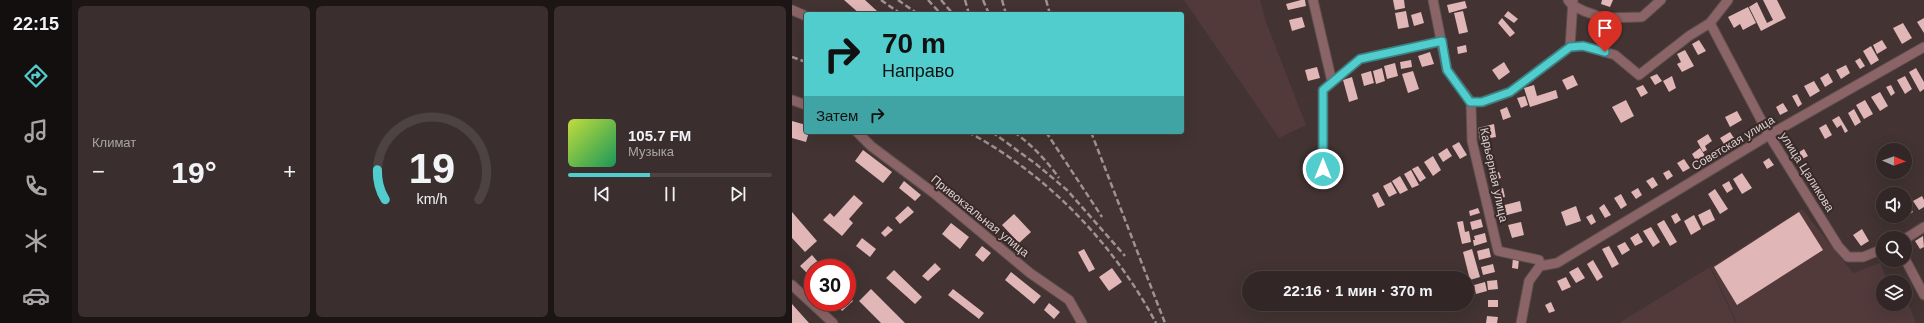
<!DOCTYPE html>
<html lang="ru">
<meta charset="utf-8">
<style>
:root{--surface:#322626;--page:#3a2e2e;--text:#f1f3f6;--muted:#a8a5a7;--line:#4d4343;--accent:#52cdce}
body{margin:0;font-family:Helvetica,sans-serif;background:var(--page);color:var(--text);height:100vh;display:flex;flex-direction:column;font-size:15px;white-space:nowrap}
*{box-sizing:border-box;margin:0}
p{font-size:13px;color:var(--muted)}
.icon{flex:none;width:22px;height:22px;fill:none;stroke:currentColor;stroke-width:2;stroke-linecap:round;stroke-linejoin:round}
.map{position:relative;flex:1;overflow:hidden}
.details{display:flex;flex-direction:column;gap:6px;padding:6px;background:#1c1515;width:720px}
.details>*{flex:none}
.banner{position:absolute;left:12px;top:12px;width:380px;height:122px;border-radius:4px;box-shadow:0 4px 16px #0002,0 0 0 1px var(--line);background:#52cdce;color:#111;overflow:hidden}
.needle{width:26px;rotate:92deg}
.buttons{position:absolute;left:1084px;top:143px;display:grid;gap:8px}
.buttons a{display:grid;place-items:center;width:36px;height:36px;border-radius:50%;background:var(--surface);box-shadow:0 4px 16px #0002,0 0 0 1px var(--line);font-size:20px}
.speed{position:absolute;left:12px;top:259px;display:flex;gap:8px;font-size:20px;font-weight:700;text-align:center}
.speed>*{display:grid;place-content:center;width:52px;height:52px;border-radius:50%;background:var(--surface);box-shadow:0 4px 16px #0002,0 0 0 1px var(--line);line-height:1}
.speed .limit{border:6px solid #d22;background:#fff;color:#111}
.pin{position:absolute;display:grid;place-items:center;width:34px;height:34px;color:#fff;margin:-41px -17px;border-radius:50% 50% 50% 0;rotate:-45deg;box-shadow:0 0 4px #0007}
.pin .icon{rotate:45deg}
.me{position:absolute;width:44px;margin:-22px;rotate:0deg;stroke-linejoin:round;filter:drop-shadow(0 0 3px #0008)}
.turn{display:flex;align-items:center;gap:14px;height:84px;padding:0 12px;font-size:18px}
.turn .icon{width:52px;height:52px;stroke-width:2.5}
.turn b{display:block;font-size:28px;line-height:34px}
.then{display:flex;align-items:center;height:38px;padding:0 12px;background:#0003;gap:8px;font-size:15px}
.big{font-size:30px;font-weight:800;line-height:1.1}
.details .tile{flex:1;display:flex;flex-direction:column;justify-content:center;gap:6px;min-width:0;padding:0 14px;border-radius:6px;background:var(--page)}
.details .dial{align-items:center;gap:0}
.dial svg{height:104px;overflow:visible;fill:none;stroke:var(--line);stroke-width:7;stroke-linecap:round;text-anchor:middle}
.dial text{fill:var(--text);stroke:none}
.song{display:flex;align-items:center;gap:12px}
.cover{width:48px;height:48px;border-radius:6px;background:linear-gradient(135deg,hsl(70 70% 55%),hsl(150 70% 35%))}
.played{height:4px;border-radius:2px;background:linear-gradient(90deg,var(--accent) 40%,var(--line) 40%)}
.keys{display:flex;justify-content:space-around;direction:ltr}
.heat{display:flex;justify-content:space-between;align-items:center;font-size:22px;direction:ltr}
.details .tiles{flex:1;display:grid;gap:6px;grid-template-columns:repeat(3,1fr)}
.trip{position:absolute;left:450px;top:271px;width:232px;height:40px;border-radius:20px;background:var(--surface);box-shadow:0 4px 16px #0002,0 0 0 1px var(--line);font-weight:800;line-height:40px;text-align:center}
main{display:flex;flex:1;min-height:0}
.tabs{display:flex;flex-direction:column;width:72px;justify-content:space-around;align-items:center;background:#140f0f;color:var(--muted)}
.tabs .icon{width:28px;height:28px}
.tabs .on{color:var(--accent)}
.tabs b{font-size:18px;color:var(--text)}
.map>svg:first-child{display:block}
</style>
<main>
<nav class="tabs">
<b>22:15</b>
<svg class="icon on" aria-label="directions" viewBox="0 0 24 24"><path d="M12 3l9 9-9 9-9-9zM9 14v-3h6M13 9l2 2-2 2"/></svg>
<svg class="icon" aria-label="music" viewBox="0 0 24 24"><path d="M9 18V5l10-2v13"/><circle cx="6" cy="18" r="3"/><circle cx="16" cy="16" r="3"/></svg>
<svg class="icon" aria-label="phone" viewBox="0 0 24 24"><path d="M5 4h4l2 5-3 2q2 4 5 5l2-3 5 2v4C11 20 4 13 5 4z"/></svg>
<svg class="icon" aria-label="climate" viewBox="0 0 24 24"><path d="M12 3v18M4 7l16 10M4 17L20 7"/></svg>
<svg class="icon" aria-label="car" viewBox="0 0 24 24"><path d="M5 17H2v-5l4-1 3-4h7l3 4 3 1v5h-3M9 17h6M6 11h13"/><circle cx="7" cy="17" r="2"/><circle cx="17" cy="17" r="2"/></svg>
</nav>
<section class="details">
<div class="tiles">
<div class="tile"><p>Климат</p>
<div class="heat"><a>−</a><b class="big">19°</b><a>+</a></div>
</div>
<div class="tile dial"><svg viewBox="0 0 100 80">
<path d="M14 69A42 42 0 1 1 86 69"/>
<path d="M14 69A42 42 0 0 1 8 46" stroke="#52cdce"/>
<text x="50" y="56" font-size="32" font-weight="700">19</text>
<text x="50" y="72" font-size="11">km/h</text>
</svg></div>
<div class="tile">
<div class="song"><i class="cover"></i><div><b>105.7 FM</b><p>Музыка</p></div></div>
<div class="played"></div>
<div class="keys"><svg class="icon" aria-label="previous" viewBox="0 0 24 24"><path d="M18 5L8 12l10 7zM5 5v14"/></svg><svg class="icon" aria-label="pause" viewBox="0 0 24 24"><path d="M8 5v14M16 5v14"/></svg><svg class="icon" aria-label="next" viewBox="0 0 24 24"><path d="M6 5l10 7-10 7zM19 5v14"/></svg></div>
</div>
</div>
</section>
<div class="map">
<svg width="1132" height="323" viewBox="0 0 1132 323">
<rect width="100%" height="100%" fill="#433333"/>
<path fill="#523a3b" d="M392,0H468L474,22L514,125L487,138Z
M1010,209L1061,273L1088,263L1096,282H1091V304H1106L1107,306L1116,303L1124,323H945L919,267Z
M918,267L944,323H827Z"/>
<path fill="#e0b6b7" d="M52,0H73L85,11L82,14H68Z
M509,0H513L514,6L496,10L494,4Z
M601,0H612L613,8L603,10Z
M810,0H821L818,7L809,4Z
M971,0H985L994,18L969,31L957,7L965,2L975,23L981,20Z
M673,1L675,8L657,13L655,5Z
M956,7L964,23L951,30L948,24L942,28L936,17Z
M614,11L617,27L606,29L603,13Z
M671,11L676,32L667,34L662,13Z
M716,11L726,19L722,23L712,16Z
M629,12L632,23L622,26L619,15Z
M510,17L513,27L500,31L497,20Z
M710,18L723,33L718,37L706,23Z
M1132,18V33L1125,22Z
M1111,23L1120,38L1110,44L1101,28Z
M907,40L914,51L906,55L900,44Z
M1090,40L1095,48L1085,54L1081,45Z
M674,45L675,52L666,54L665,47Z
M1079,46L1087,60L1079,65L1071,51Z
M893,50L902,66L890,72L885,64L889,62L885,54Z
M638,52L642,64L630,67L626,56Z
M1068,58L1073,66L1068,69L1063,61Z
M619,60L620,67L609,69L608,62Z
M712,62L718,72L707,80L700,70Z
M603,63L606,76L595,79L592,66Z
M1054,65L1058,73L1049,79L1044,70Z
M525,67L528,78L516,81L513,70Z
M590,68L593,81L584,84L581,71Z
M1124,68L1132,82V89L1128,92L1117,72Z
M579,71L582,83L572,86L569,74Z
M621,71L627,89L616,93L610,74Z
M1036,73L1041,82L1033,87L1028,78Z
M865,74L870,81L863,85L858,77Z
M781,75L786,85L775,90L770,80Z
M880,76L884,88L877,92L871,81Z
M1113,76L1120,89L1113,94L1105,80Z
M560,77L566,99L557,102L551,80Z
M1022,81L1028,91L1018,97L1012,86Z
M742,85L745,96L764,90L766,98L738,107L732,88Z
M851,85L856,93L849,97L844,88Z
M1099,85L1103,93L1099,96L1094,87Z
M1088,92L1096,106L1088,111L1079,97Z
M1005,94L1010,104L1006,107L1000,96Z
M733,96L736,105L729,108L725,98Z
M834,100L842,116L829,123L820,107Z
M1073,100L1081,114L1072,119L1064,105Z
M991,103L996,111L988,115L984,107Z
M715,107L719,117L711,120L708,110Z
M1062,109L1069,122L1063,126L1056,113Z
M945,111L950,120L938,127L933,117Z
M1047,116L1056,131L1053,133L1049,125L1045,128L1040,120Z
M0,121L14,125V132H17L14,142L0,138Z
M702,124L704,137L688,140L686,128Z
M1034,124L1040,135L1033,139L1027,128Z
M938,132L944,141L934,147L928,138Z
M916,134L920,141L913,146L915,150L911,152L905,141Z
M667,142L675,155L668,159L660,146Z
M655,148L660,156L651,162L646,154Z
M908,148L915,159L906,164L900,154Z
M1012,149L1016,156L1008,160L1004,154Z
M71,150L100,172L91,183L63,161Z
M641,156L649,170L641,176L632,162Z
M977,158L982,165L975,169L971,162Z
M892,159L898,168L891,172L885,163Z
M626,166L634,178L628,182L620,169Z
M619,170L627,185L620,188L612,174Z
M877,170L881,176L875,180L871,173Z
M707,172L709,178L698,181L697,174Z
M950,173L960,188L950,194L941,179Z
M608,176L616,190L608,194L600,181Z
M861,177L866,185L860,189L854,181Z
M112,181L129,195L123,201L107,188Z
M937,181L941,189L935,193L930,185Z
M599,182L605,193L597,197L591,186Z
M711,188L713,197L703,199L701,191Z
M846,188L850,195L844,199L839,192Z
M923,189L936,209L928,214L916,194Z
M586,192L593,205L586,208L580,195Z
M829,194L835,205L829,209L822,198Z
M62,195L71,203L57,219L61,223L50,236L31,220L38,213L42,217Z
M1130,196L1132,200V207L1127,210L1121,201Z
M728,201L730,211L708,217L705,207Z
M812,204L819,215L813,218L807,208Z
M1116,204L1121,212L1113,217V206Z
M116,206L122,212L108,224L103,218Z
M784,206L789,221L774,226L769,212Z
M686,208L688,213L678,216L677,211Z
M918,209L923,220L911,226L906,215Z
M0,212L25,241L13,252L0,238Z
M1007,212L1031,250L945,305L922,267Z
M885,213L889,220L883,224L879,216Z
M222,214L239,232L227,243L210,225Z
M800,214L804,222L799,225L794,217Z
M902,215L909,229L899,235L892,221Z
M689,219L691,227L680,230L678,222Z
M872,220L885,242L878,246L865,224Z
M671,221L673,232L677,231L679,242L670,244L665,222Z
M729,222L732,235L720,238L716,225Z
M159,223L177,237L168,249L150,234Z
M96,226L101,230L93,237L89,233Z
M859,227L868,242L861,247L851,231Z
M1070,229L1077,241L1069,246L1061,235Z
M693,233L695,242L682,246L681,240H683L682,236Z
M846,233L851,242L843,246L838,238Z
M1131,236L1132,247L1128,249L1123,241Z
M70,238L84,249L78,257L64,246Z
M833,242L838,250L830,255L825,246Z
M190,246L199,253L191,262L183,255Z
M817,246L827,264L820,268L810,249Z
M697,248L699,257L687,260L685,251Z
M292,249L303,269L297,272L286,252Z
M680,249L688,277L678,280L671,252Z
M20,255L31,268H21V279L8,266Z
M721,258L727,259L726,269L720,268Z
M801,260L811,277L805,281L795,264Z
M143,263L149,269L136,281L130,276Z
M701,264L703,272L691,275L689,267Z
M786,267L793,278L784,283L777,272Z
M320,268L330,282L317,291L307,277Z
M102,270L130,297L123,304L94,278Z
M219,272L249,296L242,304L213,280Z
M774,277L779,287L770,291L765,281Z
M705,280L706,289L696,290L695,281Z
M676,282L680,295L675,296V283Z
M693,282L695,291L684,294L682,285Z
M79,289L113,323H89L67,301Z
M161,289L192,313L187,319L156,295Z
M55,294L61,301L50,311L42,302H55Z
M696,300H706V307H696Z
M759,302L763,311L757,313L753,305Z
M257,303L268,312L262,319L252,310Z
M0,304L17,323H0Z
M695,316L706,317L705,323H694Z"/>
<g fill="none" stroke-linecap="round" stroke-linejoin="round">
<defs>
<path id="minor" d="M521,0L540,82
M641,0L655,70L679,102
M776,0L780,5L792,11L811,18L850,17L869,0
M0,10L14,16
M918,23L977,135L1046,246L1056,257H1071L1091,249
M778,47L781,0
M0,100L14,105
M65,132L79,146L143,194L238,273L277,300L290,323
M531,169V90L568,59L650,41
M1113,239L1132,227
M1113,259L1132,295
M748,266L747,260L706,251L680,141L679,102H690L718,92L778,47L791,46L823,55L847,75L897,36L918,23L936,0
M0,285L41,323
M729,323L737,281L748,266L765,263L977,135L1132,47"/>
</defs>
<use href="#minor" stroke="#5e4f4f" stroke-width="11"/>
<use href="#minor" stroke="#8a6466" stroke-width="9"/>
<path stroke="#9f9292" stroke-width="2.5" stroke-dasharray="6 3" stroke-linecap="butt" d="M89,0L109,14
M106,0L126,14
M136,0L149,14
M149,0L161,14
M173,0L177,14
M191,0L197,14
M210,0L214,14
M254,0L258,14
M0,57L14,62
M176,132C255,174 322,244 364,323
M200,132L244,164L275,190L333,256
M222,132C240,145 255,161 267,178
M254,132L310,217
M299,132L373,323"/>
</g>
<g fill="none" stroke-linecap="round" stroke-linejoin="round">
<defs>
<path id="route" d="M531,169V90L568,59L650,41L655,70L678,102H690L718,92L778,47L791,46L813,52"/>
</defs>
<use href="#route" stroke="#358586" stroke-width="10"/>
<use href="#route" stroke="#52cdce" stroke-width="7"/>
</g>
<g text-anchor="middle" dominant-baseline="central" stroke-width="4" stroke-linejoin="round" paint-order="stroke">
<g font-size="12" fill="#d9cece" stroke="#392929">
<text transform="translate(941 143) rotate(-31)">Советская улица</text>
<text transform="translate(1015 172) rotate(58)">улица Цаликова</text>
<text transform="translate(702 175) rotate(78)">Карьерная улица</text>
<text transform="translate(188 216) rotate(39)">Привокзальная улица</text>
</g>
</g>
</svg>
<div class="buttons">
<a><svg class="needle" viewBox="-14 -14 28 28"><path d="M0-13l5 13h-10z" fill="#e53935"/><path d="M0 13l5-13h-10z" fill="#a8a5a7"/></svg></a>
<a><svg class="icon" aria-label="sound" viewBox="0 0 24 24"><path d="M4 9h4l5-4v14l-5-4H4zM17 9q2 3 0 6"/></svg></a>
<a><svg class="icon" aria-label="search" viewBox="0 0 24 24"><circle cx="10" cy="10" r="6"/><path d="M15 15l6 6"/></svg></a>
<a><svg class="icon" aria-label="layers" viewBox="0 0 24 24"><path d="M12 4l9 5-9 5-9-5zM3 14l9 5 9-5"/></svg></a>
</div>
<div class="speed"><div class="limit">30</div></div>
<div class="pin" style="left:813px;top:52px;background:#d93025"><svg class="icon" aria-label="arrive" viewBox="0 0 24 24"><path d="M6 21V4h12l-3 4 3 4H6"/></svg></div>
<svg class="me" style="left:531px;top:169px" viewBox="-20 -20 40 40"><circle r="17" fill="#52cdce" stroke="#fff" stroke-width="3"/><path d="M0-11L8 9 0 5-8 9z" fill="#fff"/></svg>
<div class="trip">22:16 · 1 мин · 370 m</div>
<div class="banner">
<div class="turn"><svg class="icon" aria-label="right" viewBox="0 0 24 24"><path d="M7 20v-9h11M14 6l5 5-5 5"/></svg><div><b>70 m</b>Направо</div></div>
<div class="then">Затем<svg class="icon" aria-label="right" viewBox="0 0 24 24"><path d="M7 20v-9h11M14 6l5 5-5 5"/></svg></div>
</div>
</div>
</main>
